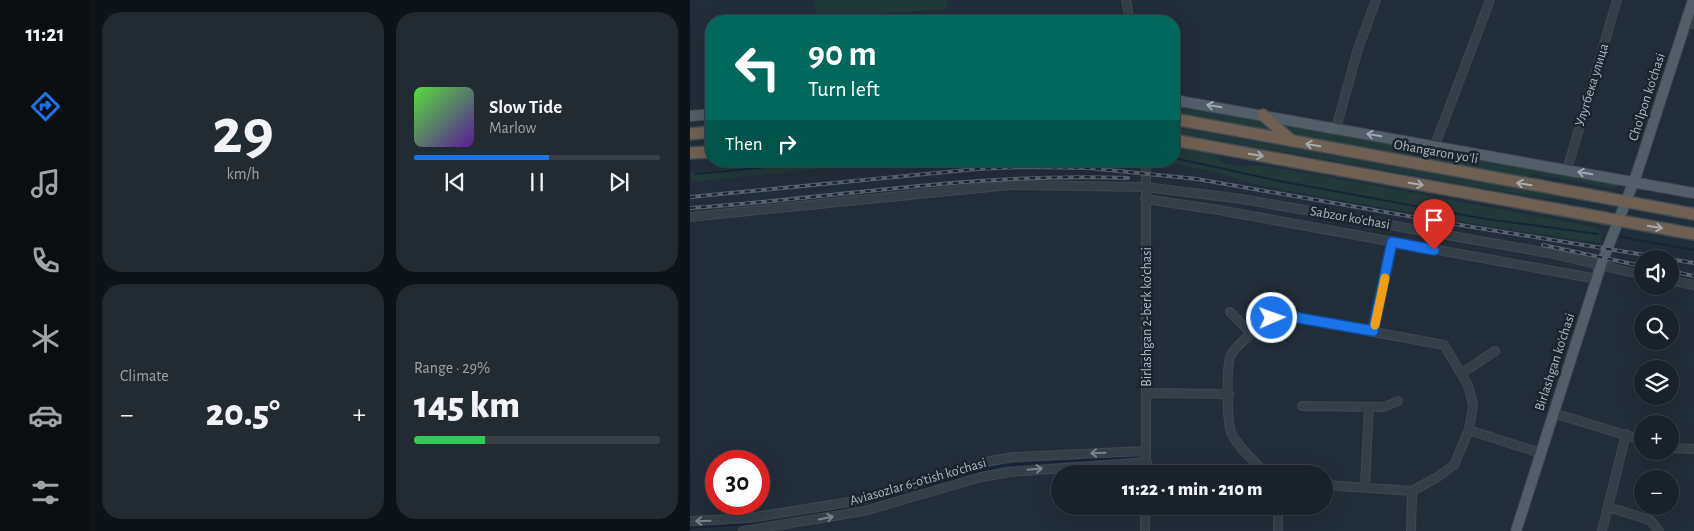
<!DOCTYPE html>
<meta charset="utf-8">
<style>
:root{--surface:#19222a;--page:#222a32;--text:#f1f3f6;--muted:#9fa4a8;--line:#373f47;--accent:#1a73e8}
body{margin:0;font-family:"Alegreya Sans",sans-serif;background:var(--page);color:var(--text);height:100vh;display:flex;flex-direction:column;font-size:19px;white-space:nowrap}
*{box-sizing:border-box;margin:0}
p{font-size:16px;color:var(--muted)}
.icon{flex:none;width:28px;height:28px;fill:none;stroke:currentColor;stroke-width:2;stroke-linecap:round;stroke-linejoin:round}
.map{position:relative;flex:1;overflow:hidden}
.sheet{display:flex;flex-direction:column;gap:12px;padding:12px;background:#0e1317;width:600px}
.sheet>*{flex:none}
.guide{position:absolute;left:15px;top:15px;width:475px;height:152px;border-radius:20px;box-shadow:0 5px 20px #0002,0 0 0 1px var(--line);background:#00695c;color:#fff;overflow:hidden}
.buttons{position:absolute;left:944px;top:250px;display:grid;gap:10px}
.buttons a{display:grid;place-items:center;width:45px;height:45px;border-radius:50%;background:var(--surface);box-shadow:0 5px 20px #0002,0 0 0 1px var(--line);font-size:25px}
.speed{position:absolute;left:15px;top:450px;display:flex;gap:10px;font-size:25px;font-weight:700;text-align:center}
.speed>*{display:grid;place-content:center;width:65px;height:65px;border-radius:50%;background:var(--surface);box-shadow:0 5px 20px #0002,0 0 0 1px var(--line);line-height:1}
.speed .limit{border:8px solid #d22;background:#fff;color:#111}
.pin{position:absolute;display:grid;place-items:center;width:42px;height:42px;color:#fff;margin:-51px -21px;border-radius:50% 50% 50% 0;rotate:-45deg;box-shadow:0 0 5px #0007}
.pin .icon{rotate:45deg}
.me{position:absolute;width:55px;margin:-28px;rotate:88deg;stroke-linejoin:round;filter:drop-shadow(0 0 4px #0008)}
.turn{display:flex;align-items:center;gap:18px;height:105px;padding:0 20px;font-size:22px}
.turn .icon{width:65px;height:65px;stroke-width:2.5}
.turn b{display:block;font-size:35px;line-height:42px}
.then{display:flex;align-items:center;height:48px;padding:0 20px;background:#0003;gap:10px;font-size:19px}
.big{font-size:38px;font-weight:800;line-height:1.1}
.sheet .tile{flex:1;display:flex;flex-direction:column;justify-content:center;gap:8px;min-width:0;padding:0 18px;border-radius:20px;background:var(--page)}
.sheet .dial{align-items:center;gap:0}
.dial b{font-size:65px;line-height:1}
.song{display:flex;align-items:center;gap:15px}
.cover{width:60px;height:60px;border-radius:8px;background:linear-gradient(135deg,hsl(110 70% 55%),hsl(270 70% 35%))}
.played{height:5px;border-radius:2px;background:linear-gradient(90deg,var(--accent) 55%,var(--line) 55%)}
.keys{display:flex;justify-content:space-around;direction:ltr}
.heat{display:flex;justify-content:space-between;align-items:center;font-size:28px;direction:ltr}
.charge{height:8px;border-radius:4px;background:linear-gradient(90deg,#34c759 29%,var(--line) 0)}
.sheet .tiles{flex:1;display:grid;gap:12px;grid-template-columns:repeat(2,1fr)}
.trip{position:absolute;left:361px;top:465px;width:282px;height:50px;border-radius:25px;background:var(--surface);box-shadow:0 5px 20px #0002,0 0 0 1px var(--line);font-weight:800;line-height:50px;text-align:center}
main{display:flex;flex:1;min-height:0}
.dock{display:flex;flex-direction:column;width:90px;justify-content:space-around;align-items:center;background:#0a0e11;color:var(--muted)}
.dock .icon{width:35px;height:35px}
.dock .on{color:var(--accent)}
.dock b{font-size:22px;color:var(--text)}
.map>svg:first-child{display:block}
</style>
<main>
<nav class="dock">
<b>11:21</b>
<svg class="icon on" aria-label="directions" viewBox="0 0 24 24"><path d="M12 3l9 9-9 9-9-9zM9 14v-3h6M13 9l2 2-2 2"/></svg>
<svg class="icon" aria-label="music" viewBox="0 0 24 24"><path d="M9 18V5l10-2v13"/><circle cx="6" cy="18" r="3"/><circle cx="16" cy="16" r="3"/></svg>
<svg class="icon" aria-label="phone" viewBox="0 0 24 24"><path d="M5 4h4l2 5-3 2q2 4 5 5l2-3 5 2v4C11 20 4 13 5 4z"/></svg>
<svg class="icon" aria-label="climate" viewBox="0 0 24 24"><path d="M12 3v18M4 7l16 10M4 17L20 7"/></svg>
<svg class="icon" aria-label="car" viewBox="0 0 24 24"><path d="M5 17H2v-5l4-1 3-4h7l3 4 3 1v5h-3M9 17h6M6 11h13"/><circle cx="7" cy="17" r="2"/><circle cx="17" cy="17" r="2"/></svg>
<svg class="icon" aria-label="filters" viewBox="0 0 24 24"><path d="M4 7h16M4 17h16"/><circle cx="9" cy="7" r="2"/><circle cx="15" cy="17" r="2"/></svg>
</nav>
<section class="sheet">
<div class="tiles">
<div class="tile dial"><b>29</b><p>km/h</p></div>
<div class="tile">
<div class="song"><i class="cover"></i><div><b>Slow Tide</b><p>Marlow</p></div></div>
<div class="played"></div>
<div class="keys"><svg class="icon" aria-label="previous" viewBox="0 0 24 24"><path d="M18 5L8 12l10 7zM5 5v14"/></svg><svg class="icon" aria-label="pause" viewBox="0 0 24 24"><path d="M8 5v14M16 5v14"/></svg><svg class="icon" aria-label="next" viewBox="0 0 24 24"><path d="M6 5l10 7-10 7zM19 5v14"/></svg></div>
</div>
<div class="tile"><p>Climate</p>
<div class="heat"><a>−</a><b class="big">20.5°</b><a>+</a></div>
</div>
<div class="tile"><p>Range · 29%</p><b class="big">145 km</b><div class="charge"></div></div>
</div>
</section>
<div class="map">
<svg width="1004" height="531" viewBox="0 0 1004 531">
<rect width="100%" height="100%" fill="#212d38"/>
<path fill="#233839" d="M125,0H257L258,9L126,18Z
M484,104L573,120L584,132L484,112Z
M589,122L929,184L926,189L845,174L833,178L600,134Z
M484,127L905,203L867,197L856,199L484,132Z
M484,147L524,154L533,163L551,167L568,165L616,173L905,227L912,233L910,243L815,229L648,200L564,184L521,171L465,161H484Z
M49,161H204L2,182L1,173L35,169Z"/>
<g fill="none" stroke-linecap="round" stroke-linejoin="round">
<path stroke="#152535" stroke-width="2" d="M484,158L589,181L796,219L908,234
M5,174L141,161
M931,237L1004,250
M0,528L75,523L162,508L313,465L444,457"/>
<defs>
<path id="minor" d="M436,0L440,21
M996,22L1004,24
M646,128L668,49L686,0
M745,145L800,0
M456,161V474
M877,170L927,0
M455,199L529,210L907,279
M0,217L320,185L455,187L552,199L859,253L952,275
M980,280L1004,285
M540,312L562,334
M683,331L702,242
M772,373L805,351
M457,393L539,394
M612,406L694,407L708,401
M863,413L952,440
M779,430L850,453
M980,448L1004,449
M576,474C565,461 548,448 541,432C537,421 536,365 541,355C547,344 580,316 592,315L754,345L778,385L783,405L779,430L764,465L746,478L722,491L635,485
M675,486L679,407
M918,507L960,520L969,531
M0,521L59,518L172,500L300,461L324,457L456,451
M53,531L174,511L291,477L320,472L457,462
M455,531V506
M588,531V506
M721,531L722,491
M912,531L936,434"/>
<path id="major" d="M484,100L1004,193
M0,116L21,114
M826,531L911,265L947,173L1003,0"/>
<path id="highway" d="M573,115L602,141
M484,119L1004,214
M0,134L21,132
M484,140L1004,234
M0,153L21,152"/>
</defs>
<use href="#minor" stroke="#3e4852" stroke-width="10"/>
<use href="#major" stroke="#3e4852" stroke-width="12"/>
<use href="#highway" stroke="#3f4a53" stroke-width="14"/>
<use href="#minor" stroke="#343f48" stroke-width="8"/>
<use href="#major" stroke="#525e68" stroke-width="10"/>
<use href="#highway" stroke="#6e6052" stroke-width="11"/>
<defs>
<path id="rail" d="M0,197L287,169L334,167L399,168L507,179L752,222L1004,263
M0,208C147,198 291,172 438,178
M853,245L952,266
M980,271L1004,276"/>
</defs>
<use href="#rail" stroke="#56636f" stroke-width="4"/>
<use href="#rail" stroke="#1a242d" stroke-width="2" stroke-dasharray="5.5" stroke-linecap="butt"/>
</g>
<defs><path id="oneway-shaft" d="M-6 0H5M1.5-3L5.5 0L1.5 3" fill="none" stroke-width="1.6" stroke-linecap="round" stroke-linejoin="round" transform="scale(1.25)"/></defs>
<g stroke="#9ca8b2">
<use href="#oneway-shaft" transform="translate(524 106) rotate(-171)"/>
<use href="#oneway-shaft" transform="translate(684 135) rotate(-170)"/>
<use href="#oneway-shaft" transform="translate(895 173) rotate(-170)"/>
</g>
<g stroke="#a5acb4">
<use href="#oneway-shaft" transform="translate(623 145) rotate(-170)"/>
<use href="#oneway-shaft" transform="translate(566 155) rotate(10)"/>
<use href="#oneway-shaft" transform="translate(726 184) rotate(10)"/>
<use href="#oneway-shaft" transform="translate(834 184) rotate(-170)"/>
<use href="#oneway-shaft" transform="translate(965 227) rotate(10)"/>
</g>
<g stroke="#78838d">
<use href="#oneway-shaft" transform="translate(408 453) rotate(178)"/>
<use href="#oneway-shaft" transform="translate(345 469) rotate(-5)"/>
<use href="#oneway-shaft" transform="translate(136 518) rotate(-11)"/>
<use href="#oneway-shaft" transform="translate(13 521) rotate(178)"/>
</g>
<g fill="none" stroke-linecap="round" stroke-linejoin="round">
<defs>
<path id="route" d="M582,318L592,315L683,331L702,242L744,250"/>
</defs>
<use href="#route" stroke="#114b97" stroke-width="12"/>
<use href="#route" stroke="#1a73e8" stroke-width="9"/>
<path stroke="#f59e0b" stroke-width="9" d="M685,325L695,278"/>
</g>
<g text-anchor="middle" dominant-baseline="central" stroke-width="5" stroke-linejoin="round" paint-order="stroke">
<g font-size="14" fill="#afbac5" stroke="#1a242d">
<text transform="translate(902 85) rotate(-73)">Улугбека улица</text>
<text transform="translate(957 97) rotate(-72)">Cho'lpon ko'chasi</text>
<text transform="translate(746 152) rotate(10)">Ohangaron yoʻli</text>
<text transform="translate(660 218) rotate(10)">Sabzor ko'chasi</text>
<text transform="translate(457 317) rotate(-90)">Birlashgan 2-berk ko'chasi</text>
<text transform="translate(865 362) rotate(-72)">Birlashgan ko'chasi</text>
<text transform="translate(228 482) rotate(-16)">Aviasozlar 6-o'tish ko'chasi</text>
</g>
</g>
</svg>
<div class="buttons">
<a><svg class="icon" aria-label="sound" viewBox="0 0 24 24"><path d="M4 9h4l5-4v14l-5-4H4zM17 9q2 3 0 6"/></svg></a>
<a><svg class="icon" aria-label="search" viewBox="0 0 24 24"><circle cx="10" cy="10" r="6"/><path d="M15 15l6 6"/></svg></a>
<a><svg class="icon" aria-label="layers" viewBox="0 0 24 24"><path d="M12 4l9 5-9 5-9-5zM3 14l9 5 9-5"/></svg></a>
<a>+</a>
<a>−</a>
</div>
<div class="speed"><div class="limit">30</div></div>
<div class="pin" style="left:744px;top:250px;background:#d93025"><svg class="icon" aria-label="arrive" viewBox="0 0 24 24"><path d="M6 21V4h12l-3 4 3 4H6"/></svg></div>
<svg class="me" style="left:582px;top:318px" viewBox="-20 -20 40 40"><circle r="17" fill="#1a73e8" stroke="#fff" stroke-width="3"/><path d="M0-11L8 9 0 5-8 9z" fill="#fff"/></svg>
<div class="trip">11:22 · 1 min · 210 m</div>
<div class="guide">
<div class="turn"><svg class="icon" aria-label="left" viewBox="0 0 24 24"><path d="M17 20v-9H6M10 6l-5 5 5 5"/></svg><div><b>90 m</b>Turn left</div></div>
<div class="then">Then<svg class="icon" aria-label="right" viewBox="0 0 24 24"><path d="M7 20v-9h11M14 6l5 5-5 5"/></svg></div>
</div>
</div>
</main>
